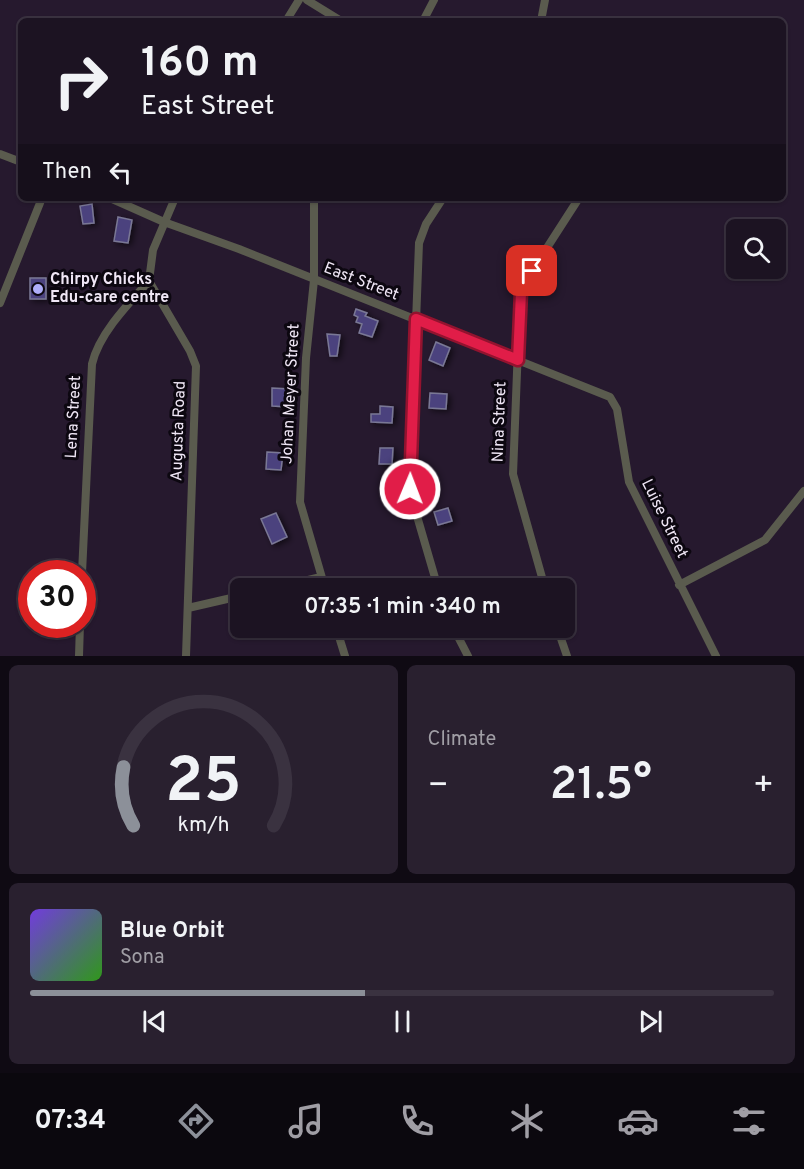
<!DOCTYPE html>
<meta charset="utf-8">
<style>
:root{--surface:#1c1322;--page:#29202f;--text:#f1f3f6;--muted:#a09ea5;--line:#3a3240;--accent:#8c9099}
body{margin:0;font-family:Overpass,sans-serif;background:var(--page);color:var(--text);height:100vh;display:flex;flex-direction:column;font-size:22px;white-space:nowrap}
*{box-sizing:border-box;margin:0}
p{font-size:20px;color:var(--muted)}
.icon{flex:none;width:33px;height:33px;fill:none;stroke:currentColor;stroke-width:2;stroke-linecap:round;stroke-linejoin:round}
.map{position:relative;height:656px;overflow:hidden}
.details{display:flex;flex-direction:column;gap:9px;padding:9px;background:#0f0a13;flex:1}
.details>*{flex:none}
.top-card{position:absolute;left:18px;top:18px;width:768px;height:183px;border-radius:9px;box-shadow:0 2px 4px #0004,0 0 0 2px var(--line);background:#1c1322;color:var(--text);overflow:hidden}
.fabs{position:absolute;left:726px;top:219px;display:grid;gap:12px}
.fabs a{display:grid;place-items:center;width:60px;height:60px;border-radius:9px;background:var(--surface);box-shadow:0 2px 4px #0004,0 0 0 2px var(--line);font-size:30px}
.speed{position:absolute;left:18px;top:560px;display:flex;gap:12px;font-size:30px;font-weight:700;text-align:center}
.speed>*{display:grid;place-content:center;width:78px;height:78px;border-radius:50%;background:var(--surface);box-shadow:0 2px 4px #0004,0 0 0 2px var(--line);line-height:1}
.speed .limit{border:9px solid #d22;background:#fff;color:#111}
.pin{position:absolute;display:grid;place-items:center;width:51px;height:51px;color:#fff;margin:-26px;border-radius:12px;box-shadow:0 3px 9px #0006}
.me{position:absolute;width:66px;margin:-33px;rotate:1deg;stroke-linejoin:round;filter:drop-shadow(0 0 4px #0008)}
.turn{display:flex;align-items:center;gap:21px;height:126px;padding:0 24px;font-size:27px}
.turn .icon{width:78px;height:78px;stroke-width:2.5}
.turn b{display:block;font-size:42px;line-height:51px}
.then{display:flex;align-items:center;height:57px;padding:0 24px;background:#0003;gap:12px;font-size:22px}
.big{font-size:45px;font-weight:600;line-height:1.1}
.details .card{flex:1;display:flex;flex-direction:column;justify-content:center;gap:9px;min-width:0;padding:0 21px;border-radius:9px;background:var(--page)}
.details .dial{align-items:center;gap:0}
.dial svg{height:156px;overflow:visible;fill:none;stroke:var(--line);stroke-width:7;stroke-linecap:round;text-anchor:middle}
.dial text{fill:var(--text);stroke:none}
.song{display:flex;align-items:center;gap:18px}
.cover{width:72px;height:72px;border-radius:9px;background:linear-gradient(135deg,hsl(260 70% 55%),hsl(110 70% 35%))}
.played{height:6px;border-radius:3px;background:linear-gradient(90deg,var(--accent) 45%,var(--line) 45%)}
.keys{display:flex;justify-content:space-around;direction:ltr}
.heat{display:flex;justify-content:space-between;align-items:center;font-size:33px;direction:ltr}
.details .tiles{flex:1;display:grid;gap:9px;grid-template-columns:1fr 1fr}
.card:last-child{grid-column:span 2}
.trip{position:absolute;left:230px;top:578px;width:345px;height:60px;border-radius:9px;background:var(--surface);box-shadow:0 2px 4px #0004,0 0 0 2px var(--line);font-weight:600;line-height:60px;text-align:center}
.tab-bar{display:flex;height:96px;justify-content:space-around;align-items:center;background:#0b080e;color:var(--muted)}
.tab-bar .icon{width:42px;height:42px}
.tab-bar .current{color:var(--accent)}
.tab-bar b{font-size:27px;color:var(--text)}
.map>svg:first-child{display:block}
</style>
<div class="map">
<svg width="804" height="656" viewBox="0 0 804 656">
<defs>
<filter id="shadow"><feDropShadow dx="3" dy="2" stdDeviation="3" flood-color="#0009"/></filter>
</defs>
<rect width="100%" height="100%" fill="#26192e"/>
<path fill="#4b427e" stroke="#7a7895" stroke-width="1.5" filter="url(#shadow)" d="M92,204L94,223L83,224L80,206Z
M118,217L132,220L128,243L114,241Z
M30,278H46V299H30Z
M356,309L367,313L365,316L378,321L372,337L359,333L362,324L356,322L358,317L354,315Z
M327,334L340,335L337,356H330Z
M436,342L450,348L443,366L429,360Z
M272,388L289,389V407L272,406Z
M430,393L447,394L446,409L429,408Z
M380,406L393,407L392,423L371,422V414H380Z
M380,448H393L392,464H379Z
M267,452L283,453L281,470L266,469Z
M448,508L452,521L438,525L434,512Z
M276,513L287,537L272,544L261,519Z
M474,627H488L489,629L476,634Z"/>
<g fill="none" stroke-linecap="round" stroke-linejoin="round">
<path stroke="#5a5b4e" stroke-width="8" d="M307,0L341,21
M286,21L299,0
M423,21L434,0
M541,21L545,0
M0,154L21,162
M110,198L164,222L239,249L610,397L617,409L629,482L716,656
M175,198L153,250L149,281L190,351L196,366L186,656
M314,198V280L306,358L300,502L325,588
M0,303L42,198
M82,573L92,364C99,334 128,304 149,281
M679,585L765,540L804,491
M274,588L321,577
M438,588L412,499L410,481L419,243L426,224L443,198
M545,588L513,474L520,296L523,285L579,198
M188,608L240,596
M336,627L345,656
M453,627L468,656
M557,627L567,656
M79,656L80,624"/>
</g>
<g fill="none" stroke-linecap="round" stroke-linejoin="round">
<defs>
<path id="route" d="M410,489L416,319L518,360L521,292L532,271"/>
</defs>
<use href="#route" stroke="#92132f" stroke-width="15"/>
<use href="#route" stroke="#e11d48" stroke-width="10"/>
</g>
<circle fill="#afaefa" stroke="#0c0710" stroke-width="2" cx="38" cy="289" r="6"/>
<g text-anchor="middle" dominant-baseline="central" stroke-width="6" stroke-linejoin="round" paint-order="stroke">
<g font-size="16" font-weight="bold" fill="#efe6f5" stroke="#0c0710" text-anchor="start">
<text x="50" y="280">Chirpy Chicks<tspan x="50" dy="18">Edu-care centre</tspan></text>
</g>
<g font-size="16" fill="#efe6f5" stroke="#0c0710">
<text transform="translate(361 282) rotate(21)">East Street</text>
<text transform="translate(291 394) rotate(-87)">Johan Meyer Street</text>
<text transform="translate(74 417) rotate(-87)">Lena Street</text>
<text transform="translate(500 422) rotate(-88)">Nina Street</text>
<text transform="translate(179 431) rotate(-88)">Augusta Road</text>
<text transform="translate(664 519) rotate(64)">Luise Street</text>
</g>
</g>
</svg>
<div class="fabs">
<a><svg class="icon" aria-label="search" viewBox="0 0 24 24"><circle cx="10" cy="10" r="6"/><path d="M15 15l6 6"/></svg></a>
</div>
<div class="speed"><div class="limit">30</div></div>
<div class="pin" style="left:532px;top:271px;background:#d93025"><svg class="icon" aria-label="arrive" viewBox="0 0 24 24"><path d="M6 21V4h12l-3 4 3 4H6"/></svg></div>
<svg class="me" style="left:410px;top:489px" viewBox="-20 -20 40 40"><circle r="17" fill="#e11d48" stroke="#fff" stroke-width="3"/><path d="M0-11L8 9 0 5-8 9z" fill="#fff"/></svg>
<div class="trip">07:35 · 1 min · 340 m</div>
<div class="top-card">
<div class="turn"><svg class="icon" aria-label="right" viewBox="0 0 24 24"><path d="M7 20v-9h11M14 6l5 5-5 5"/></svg><div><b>160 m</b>East Street</div></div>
<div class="then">Then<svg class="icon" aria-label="left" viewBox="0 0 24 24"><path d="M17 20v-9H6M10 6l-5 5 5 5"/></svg></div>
</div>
</div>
<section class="details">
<div class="tiles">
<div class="card dial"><svg viewBox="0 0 100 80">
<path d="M14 69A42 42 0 1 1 86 69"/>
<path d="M14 69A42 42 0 0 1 9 39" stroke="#8c9099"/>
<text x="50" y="56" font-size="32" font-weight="700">25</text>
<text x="50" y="72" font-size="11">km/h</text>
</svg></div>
<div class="card"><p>Climate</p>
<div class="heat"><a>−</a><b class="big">21.5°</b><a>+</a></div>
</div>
<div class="card">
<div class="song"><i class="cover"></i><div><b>Blue Orbit</b><p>Sona</p></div></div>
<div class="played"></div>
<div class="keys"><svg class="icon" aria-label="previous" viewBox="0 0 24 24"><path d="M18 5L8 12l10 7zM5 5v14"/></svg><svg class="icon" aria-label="pause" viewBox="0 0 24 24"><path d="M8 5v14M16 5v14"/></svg><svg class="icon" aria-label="next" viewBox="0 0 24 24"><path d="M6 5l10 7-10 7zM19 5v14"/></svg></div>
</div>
</div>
</section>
<nav class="tab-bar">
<b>07:34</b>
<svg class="icon current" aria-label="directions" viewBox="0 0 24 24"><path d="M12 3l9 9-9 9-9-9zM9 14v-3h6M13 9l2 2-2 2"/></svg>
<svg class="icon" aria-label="music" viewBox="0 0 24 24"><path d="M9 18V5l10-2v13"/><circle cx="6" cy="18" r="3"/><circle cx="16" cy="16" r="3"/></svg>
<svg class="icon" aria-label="phone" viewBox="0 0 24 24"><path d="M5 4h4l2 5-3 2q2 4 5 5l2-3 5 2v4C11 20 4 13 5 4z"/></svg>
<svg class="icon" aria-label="climate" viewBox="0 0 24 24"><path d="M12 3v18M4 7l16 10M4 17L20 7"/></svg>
<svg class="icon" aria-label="car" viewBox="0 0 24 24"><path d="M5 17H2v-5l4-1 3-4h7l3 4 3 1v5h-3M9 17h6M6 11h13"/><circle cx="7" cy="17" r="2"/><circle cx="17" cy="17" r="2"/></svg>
<svg class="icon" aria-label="filters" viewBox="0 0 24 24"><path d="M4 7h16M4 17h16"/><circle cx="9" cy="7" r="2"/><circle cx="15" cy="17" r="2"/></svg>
</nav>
